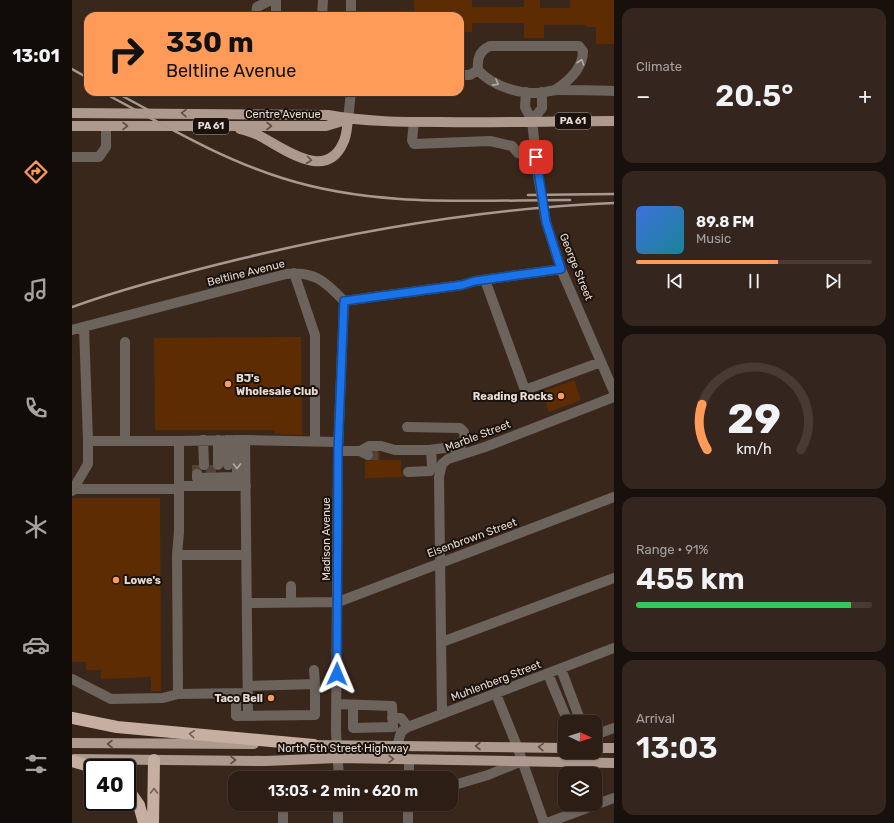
<!DOCTYPE html>
<meta charset="utf-8">
<style>
:root{--surface:#2c1d15;--page:#34261e;--text:#f1f3f6;--muted:#a6a2a0;--line:#483b34;--accent:#fe9b59}
body{margin:0;font-family:Rubik,sans-serif;background:var(--page);color:var(--text);height:100vh;display:flex;flex-direction:column;font-size:15px;white-space:nowrap}
*{box-sizing:border-box;margin:0}
p{font-size:13px;color:var(--muted)}
.icon{flex:none;width:22px;height:22px;fill:none;stroke:currentColor;stroke-width:2;stroke-linecap:round;stroke-linejoin:round}
.map{position:relative;flex:1;overflow:hidden}
.details{display:flex;flex-direction:column;gap:8px;padding:8px;background:#18100c;width:280px}
.details>*{flex:none}
.banner{position:absolute;left:12px;top:12px;width:380px;height:84px;border-radius:12px;box-shadow:0 1px 3px #0004,0 0 0 1px var(--line);background:#fe9b59;color:#111;overflow:hidden}
.needle{width:26px;rotate:94deg}
.fabs{position:absolute;left:486px;top:715px;display:grid;gap:8px}
.fabs a{display:grid;place-items:center;width:44px;height:44px;border-radius:8px;background:var(--surface);box-shadow:0 1px 3px #0004,0 0 0 1px var(--line);font-size:20px}
.speed{position:absolute;left:12px;top:759px;display:flex;gap:8px;font-size:20px;font-weight:700;text-align:center}
.speed>*{display:grid;place-content:center;width:52px;height:52px;border-radius:50%;background:var(--surface);box-shadow:0 1px 3px #0004,0 0 0 1px var(--line);line-height:1}
.speed .limit{border:2px solid #111;border-radius:6px;background:#fff;color:#111}
.pin{position:absolute;display:grid;place-items:center;width:34px;height:34px;color:#fff;margin:-17px;border-radius:8px;box-shadow:0 2px 6px #0006}
.me{position:absolute;width:44px;margin:-22px;rotate:1deg;stroke-linejoin:round;filter:drop-shadow(0 0 3px #0008)}
.turn{display:flex;align-items:center;gap:14px;height:84px;padding:0 16px;font-size:18px}
.turn .icon{width:52px;height:52px;stroke-width:2.5}
.turn b{display:block;font-size:28px;line-height:34px}
.big{font-size:30px;font-weight:600;line-height:1.1}
.details .tile{flex:1;display:flex;flex-direction:column;justify-content:center;gap:6px;min-width:0;padding:0 14px;border-radius:12px;background:var(--page)}
.details .dial{align-items:center;gap:0}
.dial svg{height:104px;overflow:visible;fill:none;stroke:var(--line);stroke-width:7;stroke-linecap:round;text-anchor:middle}
.dial text{fill:var(--text);stroke:none}
.song{display:flex;align-items:center;gap:12px}
.cover{width:48px;height:48px;border-radius:6px;background:linear-gradient(135deg,hsl(220 70% 55%),hsl(190 70% 35%))}
.played{height:4px;border-radius:2px;background:linear-gradient(90deg,var(--accent) 60%,var(--line) 60%)}
.keys{display:flex;justify-content:space-around;direction:ltr}
.heat{display:flex;justify-content:space-between;align-items:center;font-size:22px;direction:ltr}
.charge{height:6px;border-radius:3px;background:linear-gradient(90deg,#34c759 91%,var(--line) 0)}
.trip{position:absolute;left:156px;top:771px;width:230px;height:40px;border-radius:12px;background:var(--surface);box-shadow:0 1px 3px #0004,0 0 0 1px var(--line);font-weight:600;line-height:40px;text-align:center}
main{display:flex;flex:1;min-height:0}
.menu{display:flex;flex-direction:column;width:72px;justify-content:space-around;align-items:center;background:#120c08;color:var(--muted)}
.menu .icon{width:28px;height:28px}
.menu .active{color:var(--accent)}
.menu b{font-size:18px;color:var(--text)}
.map>svg:first-child{display:block}
</style>
<main>
<nav class="menu">
<b>13:01</b>
<svg class="icon active" aria-label="directions" viewBox="0 0 24 24"><path d="M12 3l9 9-9 9-9-9zM9 14v-3h6M13 9l2 2-2 2"/></svg>
<svg class="icon" aria-label="music" viewBox="0 0 24 24"><path d="M9 18V5l10-2v13"/><circle cx="6" cy="18" r="3"/><circle cx="16" cy="16" r="3"/></svg>
<svg class="icon" aria-label="phone" viewBox="0 0 24 24"><path d="M5 4h4l2 5-3 2q2 4 5 5l2-3 5 2v4C11 20 4 13 5 4z"/></svg>
<svg class="icon" aria-label="climate" viewBox="0 0 24 24"><path d="M12 3v18M4 7l16 10M4 17L20 7"/></svg>
<svg class="icon" aria-label="car" viewBox="0 0 24 24"><path d="M5 17H2v-5l4-1 3-4h7l3 4 3 1v5h-3M9 17h6M6 11h13"/><circle cx="7" cy="17" r="2"/><circle cx="17" cy="17" r="2"/></svg>
<svg class="icon" aria-label="filters" viewBox="0 0 24 24"><path d="M4 7h16M4 17h16"/><circle cx="9" cy="7" r="2"/><circle cx="15" cy="17" r="2"/></svg>
</nav>
<div class="map">
<svg width="542" height="823" viewBox="0 0 542 823">
<rect width="100%" height="100%" fill="#3a271c"/>
<path fill="#5e2c03" d="M342,0H400V7H452V0H468V8H498V0H542V44H524V27H514V25H472V38H452V23H400V32H388V16H342Z
M229,337L230,435L203,434V430H83L82,338Z
M502,380L509,400L477,412L470,392Z
M302,452L308,453V460H329V471L332,477L293,478V461L300,460Z
M0,498H88L89,691H79V677L29,679V670H14V662H0Z"/>
<g fill="none" stroke-linecap="round" stroke-linejoin="round">
<path stroke="#544237" stroke-width="10" stroke-dasharray="10 5" stroke-linecap="butt" d="M296,455H308
M125,465V474
M139,465V474"/>
<path stroke="#6d635d" stroke-width="10" d="M279,0V16
M184,16L185,7L199,0
M204,16V0
M250,16L251,0
M388,75H398L406,70
M483,90C497,81 511,69 511,51L507,46H418C407,51 405,59 406,70C420,86 447,94 468,93C474,92 480,90 486,90C505,90 523,90 542,91
M454,92L453,107L460,121L466,175
M276,119L279,92
M460,121L470,108V92
M342,122L340,140L342,144L418,141L440,146L446,153L464,157
M0,157H27L34,147V126
M474,222L489,269L542,392
M222,273L243,335V440
M413,280L453,390L529,362
M272,301L390,285L403,281L489,269
M12,327L16,441H107
M0,330L214,274C242,271 253,281 272,301
M131,440L132,465
M146,440V465
M155,440L156,465
M173,440L107,441V532L105,555L106,694L176,693
M53,441V342
M266,451H288L296,455
M288,451L297,446H309L323,450H357L388,446L393,441L392,432L388,428L335,427
M336,472L358,471L360,466L359,450
M125,474V478L165,477V440
M107,486H174
M1,489H107
M0,491L16,464V441
M105,555H174
M219,601V586
M175,603L266,602L542,497
M370,642L542,578
M489,669L509,722
M242,670L243,684
M476,674L496,722
M0,679L39,699L91,698L106,694
M164,693V716L243,715V684L176,686
M424,694L445,746L472,823
M265,704L320,706L321,727L281,728V705
M370,714L367,477L370,464L376,459L413,447L542,397
M176,716L173,440L266,442
M320,718H329L336,727
M523,735L542,728
M325,746L329,732L336,727L542,648
M267,778L264,732L266,451L272,301
M337,778V760
M379,786L416,775L450,761
M211,805V823
M266,823V804
M336,823V804
M475,823L542,798"/>
<path stroke="#ad998d" stroke-width="10" d="M0,113L256,115C293,122 331,122 369,122C427,123 484,121 542,121
M0,126H254L274,120
M168,129C175,131 182,133 188,136C211,148 254,182 271,143C275,136 275,127 276,119
M0,743L182,744
M234,745L493,748
M523,748H542
M2,759L194,761L266,758L542,763"/>
<path stroke="#c6aea0" stroke-width="12" d="M0,718L45,727L242,745
M0,761L24,768
M55,788L67,805L72,823
M81,823L82,760"/>
<path stroke="#a89990" stroke-width="2.5" d="M0,69L16,78
M30,92C89,123 146,158 210,178C304,208 401,200 498,200
M43,92L80,112
M456,195L542,194
M0,307C56,287 114,272 172,258C293,229 417,208 542,203"/>
<path stroke="#6d635d" stroke-width="10" d="M466,175L474,222"/>
</g>
<defs><path id="oneway-chevron" d="M-2-3.5L2.5 0L-2 3.5" fill="none" stroke-width="1.6" stroke-linecap="round" stroke-linejoin="round"/></defs>
<g stroke="#b6aba4">
<use href="#oneway-chevron" transform="translate(509 62) rotate(-71)"/>
<use href="#oneway-chevron" transform="translate(424 83) rotate(28)"/>
<use href="#oneway-chevron" transform="translate(165 466) rotate(90)"/>
</g>
<g stroke="#5d4f47">
<use href="#oneway-chevron" transform="translate(112 113) rotate(-179)"/>
<use href="#oneway-chevron" transform="translate(53 126)"/>
<use href="#oneway-chevron" transform="translate(197 126)"/>
<use href="#oneway-chevron" transform="translate(237 160) rotate(7)"/>
<use href="#oneway-chevron" transform="translate(38 744) rotate(-180)"/>
<use href="#oneway-chevron" transform="translate(406 746) rotate(-180)"/>
<use href="#oneway-chevron" transform="translate(469 747) rotate(-178)"/>
<use href="#oneway-chevron" transform="translate(319 759) rotate(2)"/>
<use href="#oneway-chevron" transform="translate(161 760)"/>
</g>
<g stroke="#706056">
<use href="#oneway-chevron" transform="translate(120 734) rotate(-175)"/>
<use href="#oneway-chevron" transform="translate(82 791) rotate(-89)"/>
</g>
<g fill="none" stroke-linecap="round" stroke-linejoin="round">
<defs>
<path id="route" d="M265,674L266,451L272,301L390,285L403,281L489,269L474,222L464,157"/>
</defs>
<use href="#route" stroke="#114b97" stroke-width="10"/>
<use href="#route" stroke="#1a73e8" stroke-width="7"/>
</g>
<g fill="#fe9b59" stroke="#1b120d" stroke-width="1.5">
<circle cx="156" cy="384" r="4"/>
<circle cx="489" cy="396" r="4"/>
<circle cx="44" cy="580" r="4"/>
<circle cx="199" cy="698" r="4"/>
</g>
<g text-anchor="middle" dominant-baseline="central" stroke-width="4" stroke-linejoin="round" paint-order="stroke">
<g fill="#1b120d" stroke="#aa9f98" stroke-width="1">
<rect x="483" y="113" width="36" height="16" rx="3"/>
<rect x="121" y="118" width="36" height="16" rx="3"/>
</g>
<g font-size="10" font-weight="bold" fill="#e7dbd3">
<text x="501" y="121">PA 61</text>
<text x="139" y="126">PA 61</text>
</g>
<g font-size="11" fill="#e7dbd3" stroke="#1b120d">
<text x="211" y="114">Centre Avenue</text>
<text transform="translate(504 267) rotate(68)">George Street</text>
<text transform="translate(174 273) rotate(-14)">Beltline Avenue</text>
<text transform="translate(406 436) rotate(-21)">Marble Street</text>
<text transform="translate(400 538) rotate(-20)">Eisenbrown Street</text>
<text transform="translate(254 539) rotate(-90)">Madison Avenue</text>
<text transform="translate(424 681) rotate(-21)">Muhlenberg Street</text>
<text x="271" y="748">North 5th Street Highway</text>
</g>
<g font-size="11" font-weight="bold" fill="#e7dbd3" stroke="#1b120d" text-anchor="start">
<text x="164" y="378">BJ's<tspan x="164" dy="13">Wholesale Club</tspan></text>
<text x="481" y="396" text-anchor="end">Reading Rocks</text>
<text x="52" y="580">Lowe's</text>
<text x="191" y="698" text-anchor="end">Taco Bell</text>
</g>
</g>
</svg>
<div class="fabs">
<a><svg class="needle" viewBox="-14 -14 28 28"><path d="M0-13l5 13h-10z" fill="#e53935"/><path d="M0 13l5-13h-10z" fill="#a6a2a0"/></svg></a>
<a><svg class="icon" aria-label="layers" viewBox="0 0 24 24"><path d="M12 4l9 5-9 5-9-5zM3 14l9 5 9-5"/></svg></a>
</div>
<div class="speed"><div class="limit">40</div></div>
<div class="pin" style="left:464px;top:157px;background:#d93025"><svg class="icon" aria-label="arrive" viewBox="0 0 24 24"><path d="M6 21V4h12l-3 4 3 4H6"/></svg></div>
<svg class="me" style="left:265px;top:674px" viewBox="-20 -20 40 40"><path d="M0-17L14 15 0 8-14 15z" fill="#1a73e8" stroke="#fff" stroke-width="4"/></svg>
<div class="trip">13:03 · 2 min · 620 m</div>
<div class="banner">
<div class="turn"><svg class="icon" aria-label="right" viewBox="0 0 24 24"><path d="M7 20v-9h11M14 6l5 5-5 5"/></svg><div><b>330 m</b>Beltline Avenue</div></div>
</div>
</div>
<section class="details">
<div class="tile"><p>Climate</p>
<div class="heat"><a>−</a><b class="big">20.5°</b><a>+</a></div>
</div>
<div class="tile">
<div class="song"><i class="cover"></i><div><b>89.8 FM</b><p>Music</p></div></div>
<div class="played"></div>
<div class="keys"><svg class="icon" aria-label="previous" viewBox="0 0 24 24"><path d="M18 5L8 12l10 7zM5 5v14"/></svg><svg class="icon" aria-label="pause" viewBox="0 0 24 24"><path d="M8 5v14M16 5v14"/></svg><svg class="icon" aria-label="next" viewBox="0 0 24 24"><path d="M6 5l10 7-10 7zM19 5v14"/></svg></div>
</div>
<div class="tile dial"><svg viewBox="0 0 100 80">
<path d="M14 69A42 42 0 1 1 86 69"/>
<path d="M14 69A42 42 0 0 1 10 34" stroke="#fe9b59"/>
<text x="50" y="56" font-size="32" font-weight="700">29</text>
<text x="50" y="72" font-size="11">km/h</text>
</svg></div>
<div class="tile"><p>Range · 91%</p><b class="big">455 km</b><div class="charge"></div></div>
<div class="tile"><p>Arrival</p><b class="big">13:03</b></div>
</section>
</main>
